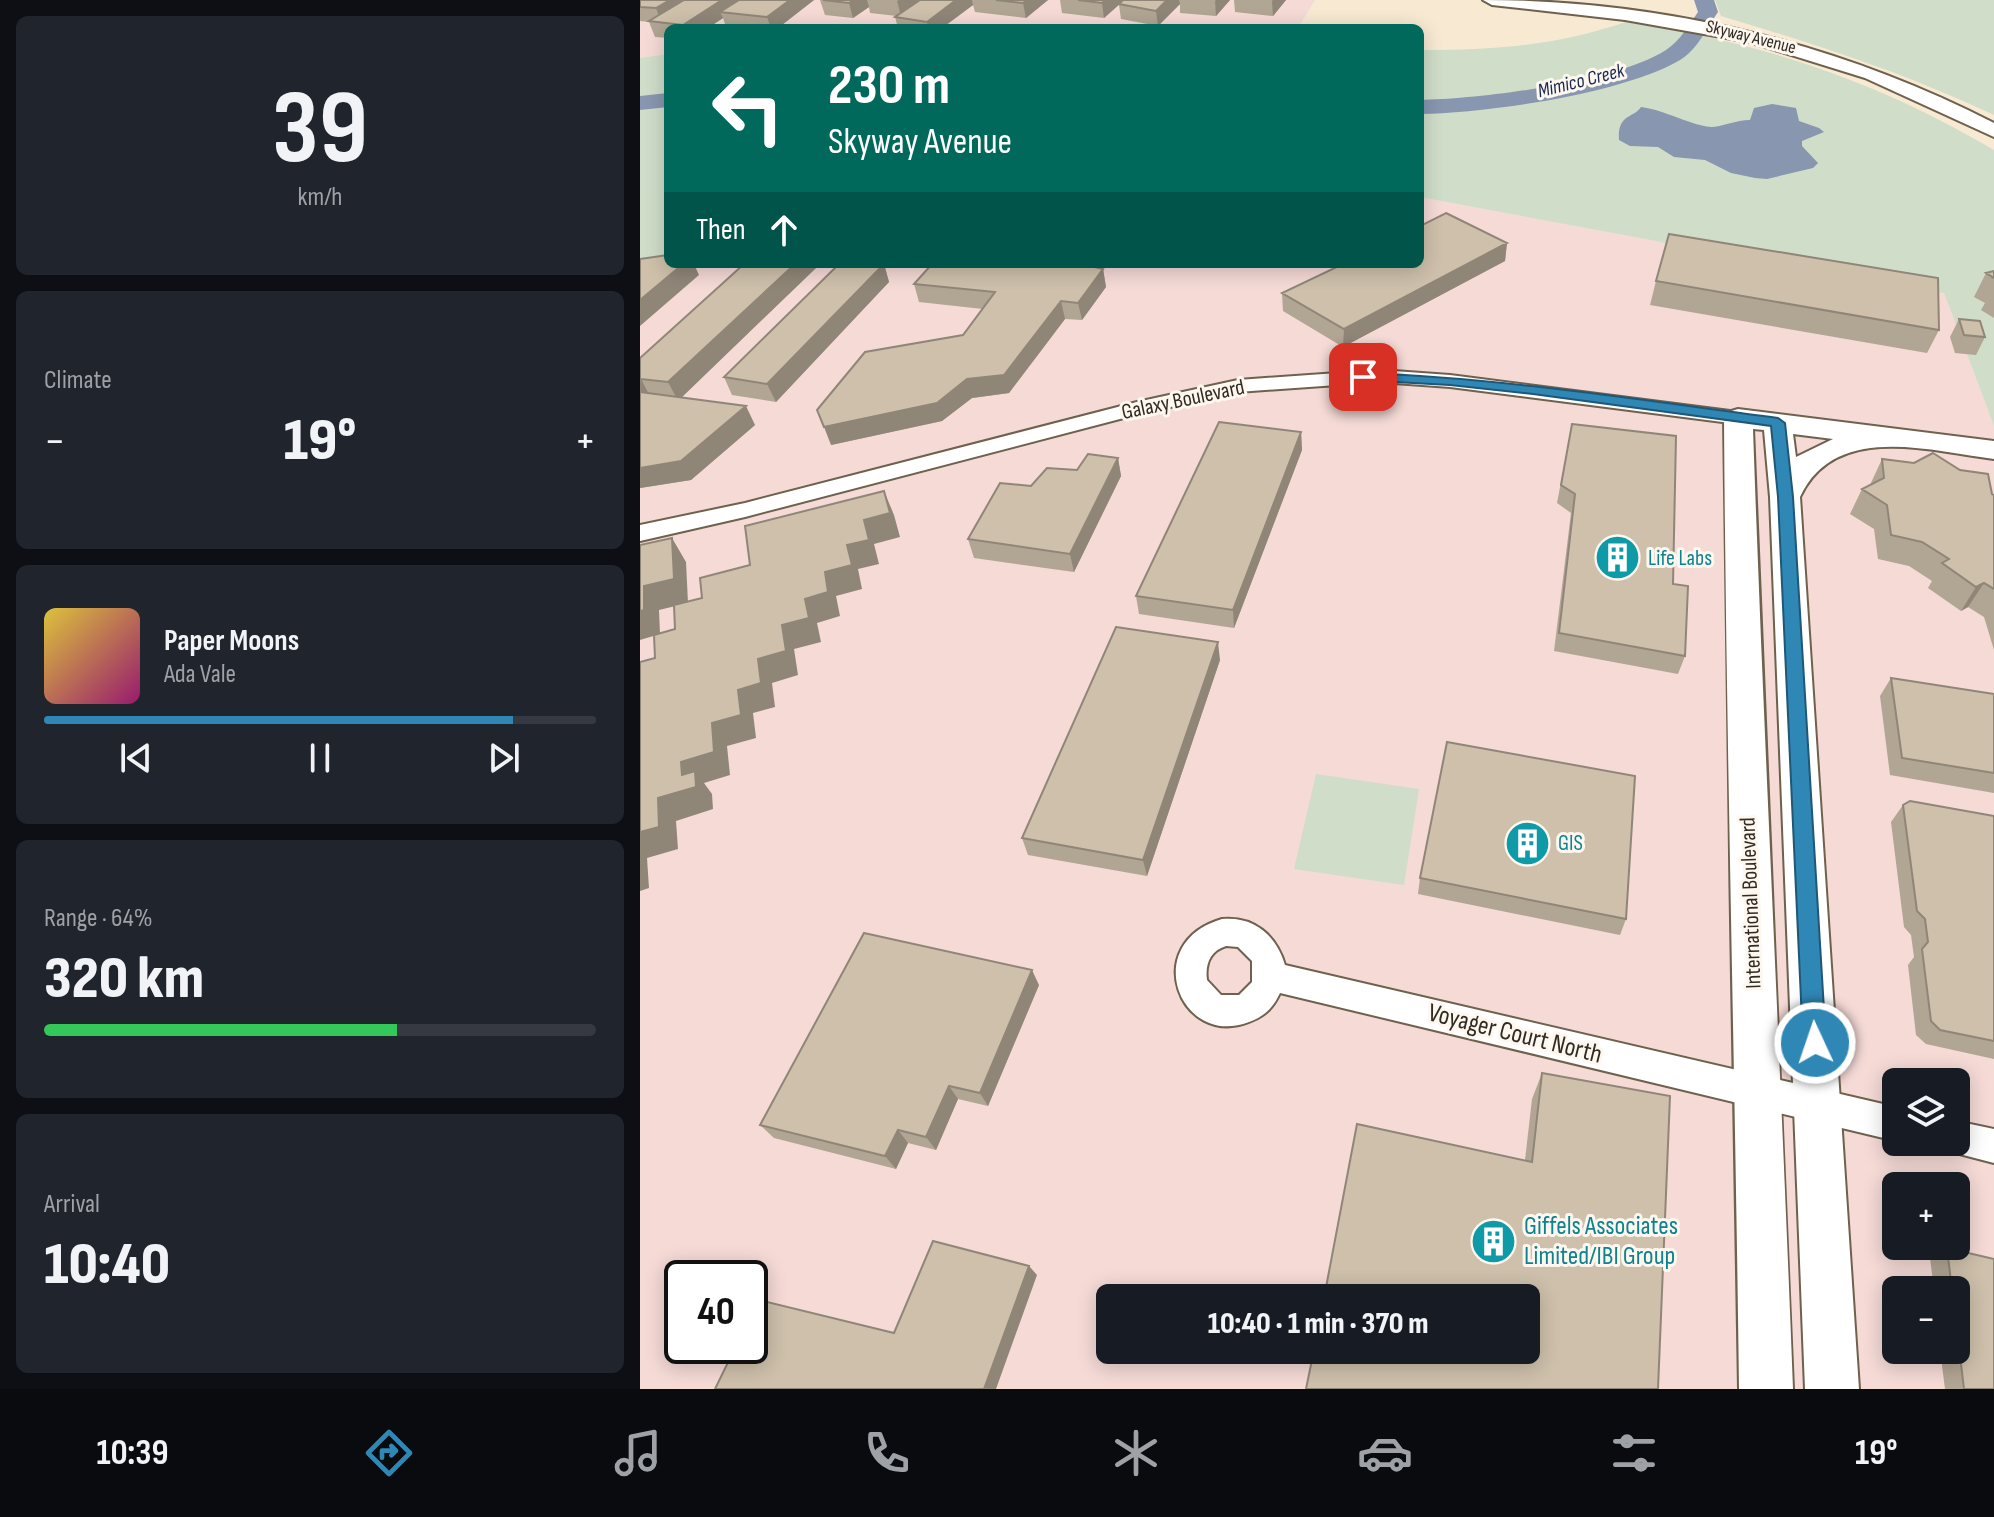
<!DOCTYPE html>
<meta charset="utf-8">
<style>
:root{--surface:#171b24;--page:#20242c;--text:#f1f3f6;--muted:#9ea1a6;--line:#363941;--accent:#2f87b6}
body{margin:0;font-family:"Sofia Sans Condensed",sans-serif;background:var(--page);color:var(--text);height:100vh;display:flex;flex-direction:column;font-size:30px;white-space:nowrap}
*{box-sizing:border-box;margin:0}
p{font-size:26px;color:var(--muted)}
.icon{flex:none;width:44px;height:44px;fill:none;stroke:currentColor;stroke-width:2;stroke-linecap:round;stroke-linejoin:round}
.map{position:relative;flex:1;overflow:hidden}
.drawer{display:flex;flex-direction:column;gap:16px;padding:16px;background:#0d0f14;width:640px}
.drawer>*{flex:none}
.top-card{position:absolute;left:24px;top:24px;width:760px;height:244px;border-radius:12px;box-shadow:0 4px 20px #0003;background:#00695c;color:#fff;overflow:hidden}
.buttons{position:absolute;left:1242px;top:1068px;display:grid;gap:16px}
.buttons a{display:grid;place-items:center;width:88px;height:88px;border-radius:12px;background:var(--surface);box-shadow:0 4px 20px #0003;font-size:40px}
.speed{position:absolute;left:24px;top:1260px;display:flex;gap:16px;font-size:40px;font-weight:700;text-align:center}
.speed>*{display:grid;place-content:center;width:104px;height:104px;border-radius:50%;background:var(--surface);box-shadow:0 4px 20px #0003;line-height:1}
.speed .limit{border:4px solid #111;border-radius:12px;background:#fff;color:#111}
.pin{position:absolute;display:grid;place-items:center;width:68px;height:68px;color:#fff;margin:-34px;border-radius:16px;box-shadow:0 4px 12px #0006}
.me{position:absolute;width:88px;margin:-44px;rotate:357deg;stroke-linejoin:round;filter:drop-shadow(0 0 6px #0008)}
.turn{display:flex;align-items:center;gap:28px;height:168px;padding:0 32px;font-size:36px}
.turn .icon{width:104px;height:104px;stroke-width:2.5}
.turn b{display:block;font-size:56px;line-height:68px}
.then{display:flex;align-items:center;height:76px;padding:0 32px;background:#0003;gap:16px;font-size:30px}
.big{font-size:60px;font-weight:800;line-height:1.1}
.drawer .widget{flex:1;display:flex;flex-direction:column;justify-content:center;gap:12px;min-width:0;padding:0 28px;border-radius:12px;background:var(--page)}
.drawer .dial{align-items:center;gap:0}
.dial b{font-size:104px;line-height:1}
.song{display:flex;align-items:center;gap:24px}
.cover{width:96px;height:96px;border-radius:12px;background:linear-gradient(135deg,hsl(50 70% 55%),hsl(320 70% 35%))}
.played{height:8px;border-radius:4px;background:linear-gradient(90deg,var(--accent) 85%,var(--line) 85%)}
.keys{display:flex;justify-content:space-around;direction:ltr}
.heat{display:flex;justify-content:space-between;align-items:center;font-size:44px;direction:ltr}
.charge{height:12px;border-radius:6px;background:linear-gradient(90deg,#34c759 64%,var(--line) 0)}
.trip{position:absolute;left:456px;top:1284px;width:444px;height:80px;border-radius:12px;background:var(--surface);box-shadow:0 4px 20px #0003;font-weight:800;line-height:80px;text-align:center}
.dock{display:flex;height:128px;justify-content:space-around;align-items:center;background:#090b0e;color:var(--muted)}
.dock .icon{width:56px;height:56px}
.dock .active{color:var(--accent)}
.dock b{font-size:36px;color:var(--text)}
main{display:flex;flex:1;min-height:0}
.map>svg:first-child{display:block}
</style>
<main>
<section class="drawer">
<div class="widget dial"><b>39</b><p>km/h</p></div>
<div class="widget"><p>Climate</p>
<div class="heat"><a>−</a><b class="big">19°</b><a>+</a></div>
</div>
<div class="widget">
<div class="song"><i class="cover"></i><div><b>Paper Moons</b><p>Ada Vale</p></div></div>
<div class="played"></div>
<div class="keys"><svg class="icon" aria-label="previous" viewBox="0 0 24 24"><path d="M18 5L8 12l10 7zM5 5v14"/></svg><svg class="icon" aria-label="pause" viewBox="0 0 24 24"><path d="M8 5v14M16 5v14"/></svg><svg class="icon" aria-label="next" viewBox="0 0 24 24"><path d="M6 5l10 7-10 7zM19 5v14"/></svg></div>
</div>
<div class="widget"><p>Range · 64%</p><b class="big">320 km</b><div class="charge"></div></div>
<div class="widget"><p>Arrival</p><b class="big">10:40</b></div>
</section>
<div class="map">
<svg width="1354" height="1389" viewBox="0 0 1354 1389">
<rect width="100%" height="100%" fill="#f8e9d3"/>
<path fill="#f5dad6" fill-rule="evenodd" d="M0,0H675L658,28H28V54L0,58Z
M780,197L1016,241L1171,275L1304,293L1354,426V1389H0V269L37,264H780ZM1256,1082H1316V1142H1256ZM1256,1186H1316V1246H1256ZM42,1278H110V1346H42ZM1256,1290H1316V1350H1256ZM470,1298H886V1350H470Z"/>
<path fill="#cfddc9" d="M1075,0H1354V115C1262,72 1178,45 1081,16Z
M986,22C1121,42 1237,81 1354,150V426L1304,293L1171,275L1016,241L780,197V50C854,50 915,46 986,22Z
M28,54V264L0,269V58Z
M676,774L779,789L764,885L654,869Z"/>
<path fill="#8896b0" d="M1132,104L1156,108L1159,121L1179,128L1184,132L1162,141V146L1178,163L1173,168L1127,179L1115,178L1091,173L1065,160L1034,157L1018,147L990,146L979,140C977,114 994,118 1001,107C1025,110 1052,126 1072,127C1080,127 1097,120 1110,120L1114,108Z"/>
<g fill="none" stroke-linecap="round" stroke-linejoin="round">
<path fill="#8896b0" fill-rule="evenodd" d="M1054,0H1074L1078,12C1067,28 1057,50 1040,60C982,94 847,113 780,114V100C841,99 976,82 1026,50C1040,41 1049,25 1058,12Z
M28,93V107L0,110V96Z"/>
<defs>
<path id="street" d="M740,370L810,375L1098,412L1108,418L1098,424L810,387L740,382L598,392L499,414L105,517L0,541V525L105,503L497,402L598,380Z
M582,919C614,916 636,935 645,965L1256,1107V1141L640,993C633,1008 625,1016 609,1022C540,1049 499,943 582,919ZM586,946L598,947L612,961V982L599,995H581L567,980C565,964 570,951 586,946Z
M1316,1121L1354,1129V1163L1304,1150L1300,1142H1316Z"/>
<path id="secondary" d="M843,0C1021,0 1196,42 1354,123V137L1225,78L1109,42L985,20L852,5Z
M1098,409L1354,441V459C1289,451 1195,422 1160,497L1219,1389H1165L1130,497L1124,430L1113,429C1124,749 1141,1069 1153,1389H1099C1095,1065 1086,742 1084,418L1088,412ZM1153,434L1193,439L1156,457Z"/>
</defs>
<use href="#street" stroke="#6e614e" stroke-width="4"/>
<use href="#secondary" stroke="#6e614e" stroke-width="4"/>
<use href="#street" fill="#fff" fill-rule="evenodd"/>
<use href="#secondary" fill="#fff" fill-rule="evenodd"/>
</g>
<path fill="#b1a593" d="M0,0H174L138,28H98L86,27L83,18L68,28H28V38L15,37L9,22L0,21Z
M180,0H408L386,18L335,12L333,5L302,28H258L255,17L257,16L230,13L229,7L213,18L185,15Z
M420,0H590L576,16L540,13V4L518,26L481,19L479,5L464,18L422,13Z
M594,0H646L633,16L595,12Z
M867,243L865,261L703,347L643,311L642,293Z
M104,264H174L176,268L41,397L115,425L51,480L0,488V358Z
M244,264L249,282L136,402L92,395L84,377Z
M463,269L466,287L442,320L425,319L369,393L332,398L302,421L191,445L323,335L343,309L279,302L274,284Z
M1354,271V318L1341,310L1345,303L1334,297L1346,273Z
M1016,281L1299,330L1287,353L1010,305Z
M1319,319L1345,337L1336,355L1315,353L1310,337Z
M932,424L1033,584L1045,656L1038,674L914,651L931,513L917,503Z
M661,432L662,450L594,628L499,614L496,596Z
M478,458L481,476L434,572L334,558L328,539L391,486L437,470Z
M1242,459L1354,495V650L1344,617L1328,607L1321,611L1288,588L1292,581L1269,566L1238,559L1234,529L1210,514L1222,489L1230,485Z
M580,660L507,876L388,855L382,838Z
M1251,678L1354,694V793L1250,775L1240,696Z
M1263,805L1354,816V1059L1286,1044L1276,1035L1268,965L1274,957L1271,935L1264,927L1251,822Z
M780,878L986,919L980,935L778,894Z
M399,985L348,1106L318,1099L296,1150L268,1143L256,1169L134,1138L120,1125Z
M902,1073L1018,1389L885,1160L892,1099Z
M1307,1248L1354,1389H1305L1300,1350H1316V1290H1294L1290,1258Z"/>
<path fill="#908678" d="M30,0H61L22,24L16,8Z
M82,0H111L80,12L83,18L68,28H44L43,25Z
M150,0H174L138,28H131L127,17Z
M213,0H227L229,7L213,18L209,3Z
M259,0H284L261,16L257,1Z
M316,0H332L333,5L302,28H288L287,22Z
M387,0H408L386,18L383,3Z
M465,0H484L464,18L462,3Z
M527,0H539L540,4L518,26L516,11Z
M576,0H590L576,16L575,1Z
M633,0H646L633,16L632,1Z
M867,243L865,261L703,347L704,329Z
M43,264H54L59,275L0,326V300Z
M155,264H174L176,268L38,401L28,382Z
M244,264L249,282L136,402L127,384Z
M463,269L466,287L442,320L438,303Z
M421,301L425,319L369,393L332,398L302,421L191,445L184,427Z
M1,379L11,398L0,408V381Z
M106,406L115,425L51,480L0,488V468Z
M661,432L662,450L594,628L593,610Z
M478,458L481,476L434,572L430,554Z
M244,491L254,515L260,537L234,544L239,564L218,569L222,589L196,596L200,616L177,623L181,642L154,649L158,675L132,683L135,707L113,713L116,738L87,746L90,775L64,783L72,794L73,809L36,821L38,849L7,858L9,888L0,891V832L18,798L42,775L41,762L98,690L142,625L165,599L185,572L207,545Z
M32,538L46,562L48,603L19,610L20,634L0,640V611L4,586Z
M1344,583L1328,607L1321,611L1336,587Z
M578,642L580,660L507,876L503,860Z
M392,970L399,985L348,1106L340,1093Z
M309,1086L318,1099L296,1150L286,1137Z
M258,1130L268,1143L256,1169L245,1156Z
M389,1266L397,1275L356,1389H344Z"/>
<path fill="#cec0ab" stroke="#908678" stroke-width="2" d="M0,0H30L16,8L0,7Z
M44,0H82L43,25L9,21Z
M99,0H150L127,17L80,12Z
M183,0H213L209,3Z
M280,0H316L287,22L255,17Z
M356,0H387L383,3Z
M438,0H465L462,3Z
M483,0H527L516,11L479,4Z
M806,213L867,243L704,329L642,293L703,264H780V226Z
M1029,234L1298,278L1299,330L1016,281Z
M28,255V264H43L0,300V259Z
M104,264H155L28,382L1,379L0,381V358Z
M199,264H244L127,384L84,377Z
M292,264H442L463,269L438,303L421,301L364,375L327,379L297,403L184,427L177,410L225,352L323,335L355,292L274,284Z
M1354,271V278L1346,273Z
M1319,319L1340,321L1345,337L1324,335Z
M0,392L106,406L41,461L0,468Z
M579,422L661,432L593,610L496,596Z
M932,424L1036,436L1033,584L1048,586L1045,656L919,633L935,494L921,485Z
M1293,453L1320,470L1348,474L1352,494L1354,495V589L1344,583L1336,587L1302,563L1309,559L1282,542L1251,535L1247,505L1222,489L1244,478L1242,459L1274,463Z
M448,454L478,458L430,554L328,539L360,483L391,486L407,468L437,470Z
M244,491L250,513L224,520L229,540L207,545L212,565L185,572L188,592L165,599L169,618L142,625L146,651L118,659L121,683L98,690L101,715L72,723L74,752L41,762L42,775L55,771L56,787L18,798L19,827L0,832V662L15,658L14,635L35,629L34,605L62,598L60,578L110,565L105,526Z
M32,538L34,579L4,586V610L0,611V545Z
M476,627L578,642L503,860L382,838Z
M1251,678L1354,694V773L1262,758Z
M807,742L995,776L986,919L780,878Z
M1270,801L1354,816V1041L1300,1030L1291,1021L1282,949L1288,942L1285,919L1277,911L1263,805Z
M224,933L392,970L340,1093L309,1086L286,1137L258,1130L245,1156L120,1125Z
M902,1073L1030,1096L1018,1389H666L674,1350H886V1298H684L717,1124L892,1162Z
M293,1241L389,1266L344,1389H75L96,1346H110V1318L119,1300L254,1333Z
M1307,1248L1354,1259V1389H1324L1316,1322V1290H1312Z"/>
<path fill="#2f87b6" stroke="#1f5876" stroke-width="2" d="M723,373C862,378 1000,400 1138,418L1145,423L1153,497L1186,1043L1183,1051L1175,1055L1166,1051L1163,1043L1138,497L1131,426L893,394L810,385L718,380V374Z"/>
<defs>
<symbol id="building-disc" viewBox="-11 -11 22 22"><circle r="9.5" fill="#0f9aa8" stroke="#fdf7ef"/><path d="M-4-6H4V6H1V3H-1V6H-4ZM-2.5-4.3h1.7v1.8h-1.7ZM.8-4.3h1.7v1.8H.8ZM-2.5-1h1.7V.8h-1.7ZM.8-1h1.7V.8H.8Z" fill="#fff"/></symbol>
</defs>
<g fill-rule="evenodd">
<use href="#building-disc" x="952" y="532" width="51" height="51"/>
<use href="#building-disc" x="862" y="818" width="51" height="51"/>
<use href="#building-disc" x="828" y="1216" width="51" height="51"/>
</g>
<g text-anchor="middle" dominant-baseline="central" stroke-width="6" stroke-linejoin="round" paint-order="stroke">
<g font-size="18" fill="#302b22" stroke="#fdf7ef">
<text transform="translate(1111 37) rotate(14)">Skyway Avenue</text>
</g>
<g font-size="20" font-style="italic" fill="#182a50" stroke="#fdf7ef">
<text transform="translate(941 81) rotate(-14)">Mimico Creek</text>
</g>
<g font-size="22" fill="#302b22" stroke="#fdf7ef">
<text transform="translate(543 400) rotate(-12)">Galaxy Boulevard</text>
<text transform="translate(1111 903) rotate(-92)">International Boulevard</text>
</g>
<g font-size="22" fill="#0d838f" stroke="#fdf7ef" text-anchor="start">
<text x="1008" y="558">Life Labs</text>
<text x="918" y="843">GIS</text>
</g>
<g font-size="26" fill="#302b22" stroke="#fdf7ef">
<text transform="translate(875 1034) rotate(14)">Voyager Court North</text>
</g>
<g font-size="26" fill="#0d838f" stroke="#fdf7ef" text-anchor="start">
<text x="884" y="1226">Giffels Associates<tspan x="884" dy="30">Limited/IBI Group</tspan></text>
</g>
</g>
</svg>
<div class="buttons">
<a><svg class="icon" aria-label="layers" viewBox="0 0 24 24"><path d="M12 4l9 5-9 5-9-5zM3 14l9 5 9-5"/></svg></a>
<a>+</a>
<a>−</a>
</div>
<div class="speed"><div class="limit">40</div></div>
<div class="pin" style="left:723px;top:377px;background:#d93025"><svg class="icon" aria-label="arrive" viewBox="0 0 24 24"><path d="M6 21V4h12l-3 4 3 4H6"/></svg></div>
<svg class="me" style="left:1175px;top:1043px" viewBox="-20 -20 40 40"><circle r="17" fill="#2f87b6" stroke="#fff" stroke-width="3"/><path d="M0-11L8 9 0 5-8 9z" fill="#fff"/></svg>
<div class="trip">10:40 · 1 min · 370 m</div>
<div class="top-card">
<div class="turn"><svg class="icon" aria-label="left" viewBox="0 0 24 24"><path d="M17 20v-9H6M10 6l-5 5 5 5"/></svg><div><b>230 m</b>Skyway Avenue</div></div>
<div class="then">Then<svg class="icon" aria-label="ahead" viewBox="0 0 24 24"><path d="M12 20V5M6 11l6-6 6 6"/></svg></div>
</div>
</div>
</main>
<nav class="dock">
<b>10:39</b>
<svg class="icon active" aria-label="directions" viewBox="0 0 24 24"><path d="M12 3l9 9-9 9-9-9zM9 14v-3h6M13 9l2 2-2 2"/></svg>
<svg class="icon" aria-label="music" viewBox="0 0 24 24"><path d="M9 18V5l10-2v13"/><circle cx="6" cy="18" r="3"/><circle cx="16" cy="16" r="3"/></svg>
<svg class="icon" aria-label="phone" viewBox="0 0 24 24"><path d="M5 4h4l2 5-3 2q2 4 5 5l2-3 5 2v4C11 20 4 13 5 4z"/></svg>
<svg class="icon" aria-label="climate" viewBox="0 0 24 24"><path d="M12 3v18M4 7l16 10M4 17L20 7"/></svg>
<svg class="icon" aria-label="car" viewBox="0 0 24 24"><path d="M5 17H2v-5l4-1 3-4h7l3 4 3 1v5h-3M9 17h6M6 11h13"/><circle cx="7" cy="17" r="2"/><circle cx="17" cy="17" r="2"/></svg>
<svg class="icon" aria-label="filters" viewBox="0 0 24 24"><path d="M4 7h16M4 17h16"/><circle cx="9" cy="7" r="2"/><circle cx="15" cy="17" r="2"/></svg>
<b>19°</b>
</nav>
